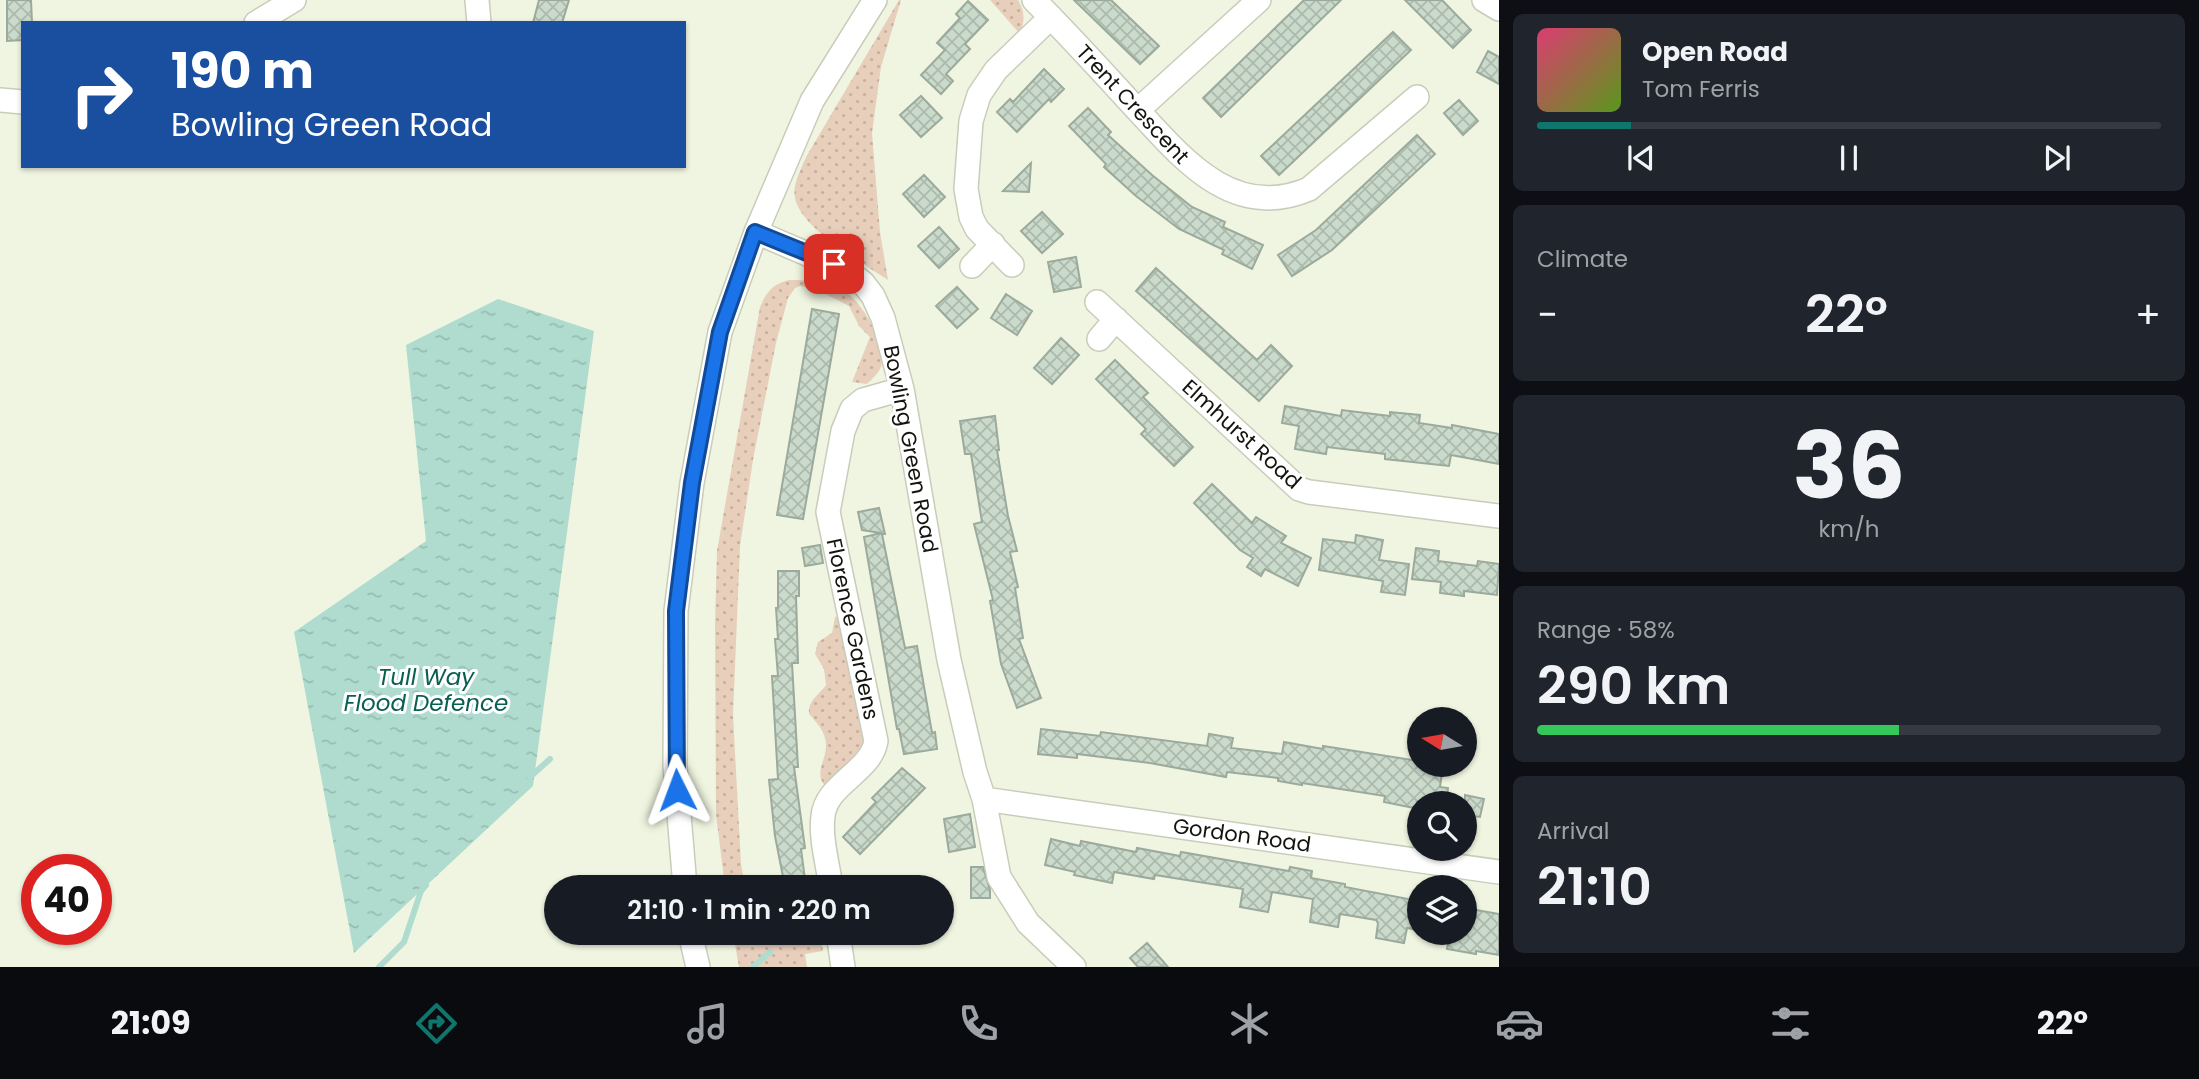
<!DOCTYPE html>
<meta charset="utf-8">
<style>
:root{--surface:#171b24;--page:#20242c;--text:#f1f3f6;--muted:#9ea1a6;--line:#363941;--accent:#0f766e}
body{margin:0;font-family:Poppins,sans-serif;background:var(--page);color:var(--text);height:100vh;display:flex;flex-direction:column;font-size:26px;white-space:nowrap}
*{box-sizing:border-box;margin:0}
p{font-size:23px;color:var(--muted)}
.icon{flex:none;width:38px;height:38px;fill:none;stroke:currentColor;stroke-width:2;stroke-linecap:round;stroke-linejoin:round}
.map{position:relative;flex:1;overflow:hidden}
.panel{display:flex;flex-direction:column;gap:14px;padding:14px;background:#0d0f14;width:700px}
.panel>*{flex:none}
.hud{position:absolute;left:21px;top:21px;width:665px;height:147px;border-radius:0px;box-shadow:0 2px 5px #0004;background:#1a4fa0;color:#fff;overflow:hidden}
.needle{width:46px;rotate:281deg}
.tools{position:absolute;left:1407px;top:707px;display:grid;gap:14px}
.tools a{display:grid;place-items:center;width:70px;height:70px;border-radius:50%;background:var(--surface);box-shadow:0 2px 5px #0004;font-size:35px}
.speed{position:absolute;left:21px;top:854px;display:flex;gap:14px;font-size:35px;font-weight:700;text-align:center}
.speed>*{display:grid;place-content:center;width:91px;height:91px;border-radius:50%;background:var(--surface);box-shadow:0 2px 5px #0004;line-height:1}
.speed .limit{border:10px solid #d22;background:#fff;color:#111}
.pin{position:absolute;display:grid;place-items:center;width:60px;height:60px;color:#fff;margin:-30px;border-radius:14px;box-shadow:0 4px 10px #0006}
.me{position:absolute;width:77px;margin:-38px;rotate:357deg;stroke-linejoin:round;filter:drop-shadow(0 0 5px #0008)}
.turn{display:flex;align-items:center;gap:24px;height:147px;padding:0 35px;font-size:32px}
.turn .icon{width:91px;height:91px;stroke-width:2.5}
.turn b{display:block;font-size:49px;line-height:60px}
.big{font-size:52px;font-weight:600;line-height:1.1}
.panel .tile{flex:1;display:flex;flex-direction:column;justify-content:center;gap:10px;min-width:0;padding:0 24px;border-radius:10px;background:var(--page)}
.panel .dial{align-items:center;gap:0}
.dial b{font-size:91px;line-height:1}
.song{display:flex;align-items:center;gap:21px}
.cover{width:84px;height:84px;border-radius:10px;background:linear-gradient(135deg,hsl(340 70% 55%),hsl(90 70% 35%))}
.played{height:7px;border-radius:4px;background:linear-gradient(90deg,var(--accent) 15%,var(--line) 15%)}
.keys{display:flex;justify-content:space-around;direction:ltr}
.heat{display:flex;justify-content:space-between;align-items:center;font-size:38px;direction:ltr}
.charge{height:10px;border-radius:5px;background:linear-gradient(90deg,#34c759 58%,var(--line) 0)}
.trip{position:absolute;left:544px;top:875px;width:410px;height:70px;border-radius:35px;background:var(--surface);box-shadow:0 2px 5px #0004;font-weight:600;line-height:70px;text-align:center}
.menu{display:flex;height:112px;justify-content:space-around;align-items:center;background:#090b0e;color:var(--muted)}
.menu .icon{width:49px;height:49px}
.menu .selected{color:var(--accent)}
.menu b{font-size:32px;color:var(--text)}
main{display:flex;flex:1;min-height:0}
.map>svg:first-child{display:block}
</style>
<main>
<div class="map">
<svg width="1499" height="967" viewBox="0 0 1499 967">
<defs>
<pattern id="grass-dots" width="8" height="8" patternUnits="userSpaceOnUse" patternTransform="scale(1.75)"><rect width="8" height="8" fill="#e8cfbb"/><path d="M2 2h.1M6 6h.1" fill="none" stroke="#c6b1a0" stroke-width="1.8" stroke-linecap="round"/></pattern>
<pattern id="water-ripples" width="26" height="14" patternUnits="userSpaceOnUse" patternTransform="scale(1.75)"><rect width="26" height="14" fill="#b0dcd0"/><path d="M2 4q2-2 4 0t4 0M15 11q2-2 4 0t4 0" fill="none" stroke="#96bcb1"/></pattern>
<pattern id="building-cross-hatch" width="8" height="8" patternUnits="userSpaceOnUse" patternTransform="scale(1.75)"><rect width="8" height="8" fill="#cadacb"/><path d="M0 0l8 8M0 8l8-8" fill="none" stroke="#acbaad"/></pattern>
</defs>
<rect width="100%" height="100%" fill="#f0f5e1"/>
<path fill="url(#grass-dots)" d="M899,0H901L881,67L872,133L880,232L888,280C863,263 801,229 795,198C792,185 801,169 806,157Z
M990,0H1018C1025,12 1025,21 1020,34Z
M789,280C810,280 830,282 848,294C864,305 888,347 881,367C878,374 872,379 867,384L852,382L870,337L859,326L849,306L820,291L800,286L795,288L788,298L776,343L753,460L740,546L733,715L741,864L745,887H725L716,814L715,624L717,551L760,307C767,291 773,284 789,280Z
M842,615L866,737L860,752L827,787C812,775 827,760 826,744C825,731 817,723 809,714C808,700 819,695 826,685L824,669L815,654L818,642L832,633L835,617Z
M733,933H820L823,951L805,954L807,967H739Z"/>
<path fill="url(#water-ripples)" d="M498,299L594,331L533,786L354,953L294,632L426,541L406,345Z"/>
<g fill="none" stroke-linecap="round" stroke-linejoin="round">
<path stroke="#b0dcd0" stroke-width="6" d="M530,777L550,759
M379,967L404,942L421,891L426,885
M753,967L770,952"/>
</g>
<path fill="url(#building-cross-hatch)" stroke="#9baa9c" stroke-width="2" d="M7,0H31L32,23H23V40L7,41Z
M539,0H569L562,23H533Z
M1074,0H1111L1159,46L1140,64Z
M1304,0H1341L1221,117L1203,98Z
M1405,0H1442L1471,30L1453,48Z
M968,1L988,20L965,44L970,49L946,74L953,81L941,94L921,75L945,50L937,43L960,18L956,14Z
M1393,32L1411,50L1279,175L1261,156Z
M1488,51L1499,57V84L1477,72Z
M1044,69L1064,89L1051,102L1049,99L1017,132L997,112L1010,99L1013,102Z
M921,96L942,118L921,137L900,115Z
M1459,100L1478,121L1463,135L1444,113Z
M1088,108L1111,132L1108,135L1152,175L1192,207L1225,222L1223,227L1263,245L1252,269L1222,254L1224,250L1179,229L1136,196L1104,167L1106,164L1069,126Z
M1417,135L1435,154L1332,250L1292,276L1278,255L1316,230Z
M1031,163L1029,192L1003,191Z
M924,175L945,197L924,217L903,194Z
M1042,212L1063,234L1042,253L1021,231Z
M939,227L959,249L939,268L918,246Z
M1076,257L1081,287L1054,292L1048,262Z
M1156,268L1257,360L1271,345L1292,366L1259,401L1136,291Z
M957,287L978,309L957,328L936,306Z
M1006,294L1032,311L1017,335L991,318Z
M812,309L839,314L803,519L777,515Z
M1061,338L1079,355L1052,384L1034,368Z
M1115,360L1148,393L1143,397L1193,447L1174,466L1141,434L1146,429L1096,379Z
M1285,406L1341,416L1342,410L1390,416V412L1420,415L1419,423L1452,428V425L1499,434V464L1451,455L1449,466L1385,459V454L1327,447L1326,454L1295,449L1299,426L1282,423Z
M995,416L999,450H997L1008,516L1017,551L1010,552L1018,587L1015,588L1023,638L1019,639L1041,698L1017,708L1001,664L990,601L993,600L974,524L982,522L971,454H965L960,421Z
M1212,484L1252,523L1256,517L1286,536L1281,543L1311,558L1298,586L1265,569L1261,576L1247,567L1253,558L1240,550L1194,503Z
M879,508L885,534H882L905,648L917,646L932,733L935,732L937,749L904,754L899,729H897L864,537L881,533L862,530L858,512Z
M1356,535L1383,540L1379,560L1409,564L1405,595L1381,592L1383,581L1319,570L1323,539L1355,543Z
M820,545L823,563L805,566L802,548Z
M1416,548L1439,551L1438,561L1477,566L1478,561L1499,564L1497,595L1464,591V596L1440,593L1441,582L1412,579Z
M778,571H799V596H796L798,663H792L798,767H794L805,848L801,849L806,887H785L775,836L769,780L778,779L772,676H778L775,639H778L776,608H778Z
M1041,729L1100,736L1101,732L1207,746L1209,734L1233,738L1231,748L1282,754L1284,742L1323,749V746L1419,761V765H1443L1440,787L1448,788L1446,803H1419V809L1384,802L1385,796L1302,783V785L1278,781V778L1227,772L1226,777L1150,763L1077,754V758L1038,754Z
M902,768L925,788L860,854L843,837L876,802L872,798Z
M1465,795L1484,799L1480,817L1465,815Z
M970,814L975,847L949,852L944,819Z
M1051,839L1080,846L1081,841L1136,852L1137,848L1180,856L1181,852L1289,871L1290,867L1312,871L1311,878L1345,884V887L1419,901V930L1407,928L1404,943L1376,938L1378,923L1376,920L1340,914L1338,927L1310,922L1313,899L1272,892L1268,912L1240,907L1243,889L1155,875L1154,879L1114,872L1112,883L1074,875L1075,872L1045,865Z
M971,867H983L990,890V898H971Z
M1465,908L1499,914V955L1476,951V954L1447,949L1450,933H1465Z
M1147,943L1168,967H1138L1130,958Z"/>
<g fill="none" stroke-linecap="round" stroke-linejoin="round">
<defs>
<path id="minor" d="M477,0L479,23
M1034,0C1067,33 1099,68 1130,102C1178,153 1230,223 1309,189L1417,97
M1484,0L1499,9
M256,23L294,0
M0,100L23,102
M1138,110L1259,0
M756,232L849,272L863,283L873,296L883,318L902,389L949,660L975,772L984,799L999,877L1028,923L1074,967
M1012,265L977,229L971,217L966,189L971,121L979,95L996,70L1051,17
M972,266L993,244
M1097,302L1299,489L1309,492L1499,516
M1099,339L1116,319
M984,799L1499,872
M685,887L675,766L676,611L692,483L720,332L756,232L812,101L875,0
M831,887C828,865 820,838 823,816C826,784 871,772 876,741L828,512L843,431L852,409L863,400L902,389
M690,933L698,967
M838,933L843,967"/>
</defs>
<use href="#minor" stroke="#c8cdba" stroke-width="26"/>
<use href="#minor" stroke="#fff" stroke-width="23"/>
</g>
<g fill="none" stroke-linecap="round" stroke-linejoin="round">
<defs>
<path id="route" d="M677,790L676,611L692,483L720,332L755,232L834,264"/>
</defs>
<use href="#route" stroke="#114b97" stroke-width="18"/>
<use href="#route" stroke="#1a73e8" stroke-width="12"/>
</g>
<g text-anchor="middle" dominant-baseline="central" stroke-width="6" stroke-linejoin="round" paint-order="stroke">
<g font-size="21" fill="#12140d" stroke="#fff">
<text transform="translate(1133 104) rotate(47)">Trent Crescent</text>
<text transform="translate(1242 434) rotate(42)">Elmhurst Road</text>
<text transform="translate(911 449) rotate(79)">Bowling Green Road</text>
<text transform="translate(853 629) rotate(78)">Florence Gardens</text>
<text transform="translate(1242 835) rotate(8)">Gordon Road</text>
</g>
<g font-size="23" font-style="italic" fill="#095f50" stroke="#fff">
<text x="426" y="677">Tull Way<tspan x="426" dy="26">Flood Defence</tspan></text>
</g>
</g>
</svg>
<div class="tools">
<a><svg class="needle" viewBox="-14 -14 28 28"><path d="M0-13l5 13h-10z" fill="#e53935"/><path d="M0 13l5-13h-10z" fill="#9ea1a6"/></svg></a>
<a><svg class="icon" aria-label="search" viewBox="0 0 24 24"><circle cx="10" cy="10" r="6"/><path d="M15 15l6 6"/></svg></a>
<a><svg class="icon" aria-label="layers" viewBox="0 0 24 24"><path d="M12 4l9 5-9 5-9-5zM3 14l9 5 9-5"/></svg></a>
</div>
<div class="speed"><div class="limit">40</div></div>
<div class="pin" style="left:834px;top:264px;background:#d93025"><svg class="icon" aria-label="arrive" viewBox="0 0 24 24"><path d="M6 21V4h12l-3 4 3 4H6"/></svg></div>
<svg class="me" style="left:677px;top:790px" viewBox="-20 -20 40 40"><path d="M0-17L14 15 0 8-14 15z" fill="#1a73e8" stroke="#fff" stroke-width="4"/></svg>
<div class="trip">21:10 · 1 min · 220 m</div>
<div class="hud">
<div class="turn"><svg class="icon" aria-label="right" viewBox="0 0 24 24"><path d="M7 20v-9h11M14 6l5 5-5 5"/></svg><div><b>190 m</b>Bowling Green Road</div></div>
</div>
</div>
<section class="panel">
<div class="tile">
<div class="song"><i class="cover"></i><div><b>Open Road</b><p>Tom Ferris</p></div></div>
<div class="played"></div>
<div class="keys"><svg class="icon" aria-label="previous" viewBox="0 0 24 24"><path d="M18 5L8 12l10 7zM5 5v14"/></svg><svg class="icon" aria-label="pause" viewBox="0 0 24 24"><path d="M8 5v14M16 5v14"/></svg><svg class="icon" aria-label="next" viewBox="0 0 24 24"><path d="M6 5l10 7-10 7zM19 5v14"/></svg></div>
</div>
<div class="tile"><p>Climate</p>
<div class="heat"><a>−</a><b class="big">22°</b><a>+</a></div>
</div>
<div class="tile dial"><b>36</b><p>km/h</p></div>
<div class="tile"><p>Range · 58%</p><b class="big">290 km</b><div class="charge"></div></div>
<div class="tile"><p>Arrival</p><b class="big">21:10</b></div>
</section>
</main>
<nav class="menu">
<b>21:09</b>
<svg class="icon selected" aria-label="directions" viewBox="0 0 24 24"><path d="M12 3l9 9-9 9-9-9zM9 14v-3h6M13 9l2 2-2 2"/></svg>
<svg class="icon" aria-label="music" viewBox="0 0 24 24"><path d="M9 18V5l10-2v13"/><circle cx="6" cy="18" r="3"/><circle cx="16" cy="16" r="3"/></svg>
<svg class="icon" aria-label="phone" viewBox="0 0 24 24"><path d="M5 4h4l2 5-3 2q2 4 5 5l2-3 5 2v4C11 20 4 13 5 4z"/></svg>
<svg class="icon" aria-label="climate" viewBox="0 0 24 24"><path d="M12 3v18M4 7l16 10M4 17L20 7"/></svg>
<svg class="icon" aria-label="car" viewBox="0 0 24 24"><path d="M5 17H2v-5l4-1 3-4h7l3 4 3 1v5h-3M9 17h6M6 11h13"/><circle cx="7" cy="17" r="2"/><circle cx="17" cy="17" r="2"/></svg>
<svg class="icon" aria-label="filters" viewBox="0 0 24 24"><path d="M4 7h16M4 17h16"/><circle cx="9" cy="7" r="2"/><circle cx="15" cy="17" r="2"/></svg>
<b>22°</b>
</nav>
